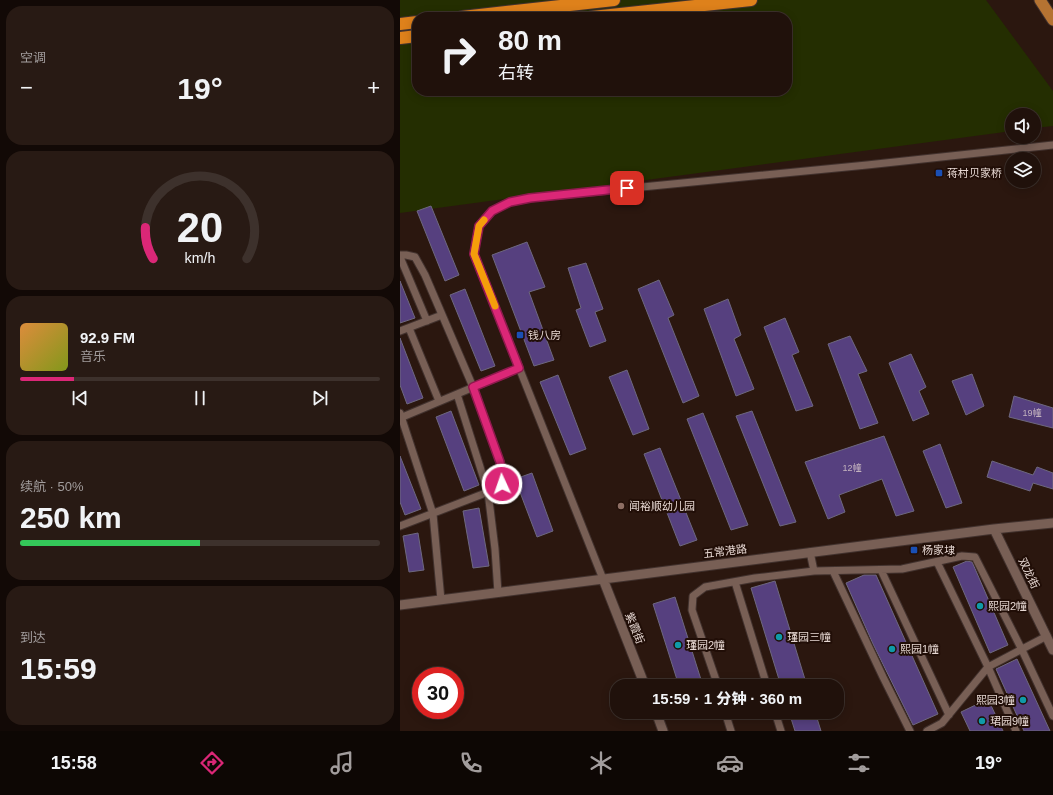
<!DOCTYPE html>
<html lang="zh">
<meta charset="utf-8">
<style>
:root{--surface:#20110b;--page:#281a14;--text:#f1f3f6;--muted:#a29d9d;--line:#3d312c;--accent:#db2777}
body{margin:0;font-family:Helvetica,"Noto Sans SC",sans-serif;background:var(--page);color:var(--text);height:100vh;display:flex;flex-direction:column;font-size:15px;white-space:nowrap}
*{box-sizing:border-box;margin:0}
p{font-size:13px;color:var(--muted)}
.icon{flex:none;width:22px;height:22px;fill:none;stroke:currentColor;stroke-width:2;stroke-linecap:round;stroke-linejoin:round}
.map{position:relative;flex:1;overflow:hidden}
.sheet{display:flex;flex-direction:column;gap:6px;padding:6px;background:#120906;width:400px}
.sheet>*{flex:none}
.guide{position:absolute;left:12px;top:12px;width:380px;height:84px;border-radius:16px;box-shadow:0 2px 10px #0003,0 0 0 1px var(--line);background:#20110b;color:var(--text);overflow:hidden}
.controls{position:absolute;left:605px;top:108px;display:grid;gap:8px}
.controls a{display:grid;place-items:center;width:36px;height:36px;border-radius:50%;background:var(--surface);box-shadow:0 2px 10px #0003,0 0 0 1px var(--line);font-size:20px}
.speed{position:absolute;left:12px;top:667px;display:flex;gap:8px;font-size:20px;font-weight:700;text-align:center}
.speed>*{display:grid;place-content:center;width:52px;height:52px;border-radius:50%;background:var(--surface);box-shadow:0 2px 10px #0003,0 0 0 1px var(--line);line-height:1}
.speed .limit{border:6px solid #d22;background:#fff;color:#111}
.pin{position:absolute;display:grid;place-items:center;width:34px;height:34px;color:#fff;margin:-17px;border-radius:8px;box-shadow:0 2px 6px #0006}
.me{position:absolute;width:44px;margin:-22px;rotate:357deg;stroke-linejoin:round;filter:drop-shadow(0 0 3px #0008)}
.turn{display:flex;align-items:center;gap:14px;height:84px;padding:0 20px;font-size:18px}
.turn .icon{width:52px;height:52px;stroke-width:2.5}
.turn b{display:block;font-size:28px;line-height:34px}
.big{font-size:30px;font-weight:800;line-height:1.1}
.sheet .widget{flex:1;display:flex;flex-direction:column;justify-content:center;gap:6px;min-width:0;padding:0 14px;border-radius:16px;background:var(--page)}
.sheet .dial{align-items:center;gap:0}
.dial svg{height:104px;overflow:visible;fill:none;stroke:var(--line);stroke-width:7;stroke-linecap:round;text-anchor:middle}
.dial text{fill:var(--text);stroke:none}
.song{display:flex;align-items:center;gap:12px}
.cover{width:48px;height:48px;border-radius:6px;background:linear-gradient(135deg,hsl(30 70% 55%),hsl(70 70% 35%))}
.played{height:4px;border-radius:2px;background:linear-gradient(90deg,var(--accent) 15%,var(--line) 15%)}
.keys{display:flex;justify-content:space-around;direction:ltr}
.heat{display:flex;justify-content:space-between;align-items:center;font-size:22px;direction:ltr}
.charge{height:6px;border-radius:3px;background:linear-gradient(90deg,#34c759 50%,var(--line) 0)}
.trip{position:absolute;left:210px;top:679px;width:234px;height:40px;border-radius:16px;background:var(--surface);box-shadow:0 2px 10px #0003,0 0 0 1px var(--line);font-weight:800;line-height:40px;text-align:center}
.dock{display:flex;height:64px;justify-content:space-around;align-items:center;background:#0d0704;color:var(--muted)}
.dock .icon{width:28px;height:28px}
.dock .on{color:var(--accent)}
.dock b{font-size:18px;color:var(--text)}
main{display:flex;flex:1;min-height:0}
.map>svg:first-child{display:block}
</style>
<main>
<section class="sheet">
<div class="widget"><p>空调</p>
<div class="heat"><a>−</a><b class="big">19°</b><a>+</a></div>
</div>
<div class="widget dial"><svg viewBox="0 0 100 80">
<path d="M14 69A42 42 0 1 1 86 69"/>
<path d="M14 69A42 42 0 0 1 8 45" stroke="#db2777"/>
<text x="50" y="56" font-size="32" font-weight="700">20</text>
<text x="50" y="72" font-size="11">km/h</text>
</svg></div>
<div class="widget">
<div class="song"><i class="cover"></i><div><b>92.9 FM</b><p>音乐</p></div></div>
<div class="played"></div>
<div class="keys"><svg class="icon" aria-label="previous" viewBox="0 0 24 24"><path d="M18 5L8 12l10 7zM5 5v14"/></svg><svg class="icon" aria-label="pause" viewBox="0 0 24 24"><path d="M8 5v14M16 5v14"/></svg><svg class="icon" aria-label="next" viewBox="0 0 24 24"><path d="M6 5l10 7-10 7zM19 5v14"/></svg></div>
</div>
<div class="widget"><p>续航 · 50%</p><b class="big">250 km</b><div class="charge"></div></div>
<div class="widget"><p>到达</p><b class="big">15:59</b></div>
</section>
<div class="map">
<svg width="653" height="731" viewBox="0 0 653 731">
<rect width="100%" height="100%" fill="#2b170f"/>
<path fill="#242e01" fill-rule="evenodd" d="M0,0H586L653,91V126L634,128V115H612V131L0,213ZM17,17H387V91H17Z"/>
<path fill="#56407f" stroke="#6e687f" d="M31,206L59,275L45,281L17,211Z
M127,242L145,287L129,292L154,360L134,366L92,255Z
M186,263L203,309L195,312L206,341L190,347L176,310L181,308L168,268Z
M259,280L274,315L268,318L299,396L283,403L238,289Z
M0,281L15,318L0,323Z
M65,289L95,366L81,371L50,295Z
M328,299L341,335L334,339L354,389L336,396L304,309Z
M385,318L399,352L392,355L413,406L396,411L364,327Z
M450,336L467,371L458,374L478,423L460,429L428,344Z
M0,338L23,398L7,404L0,385Z
M511,354L526,387L519,391L529,414L513,421L489,363Z
M227,370L249,429L233,435L209,377Z
M572,374L584,406L566,415L552,381Z
M158,375L186,449L170,455L140,382Z
M614,396L653,408V428L609,417Z
M51,411L79,485L64,491L36,417Z
M352,411L396,522L380,526L336,416Z
M303,413L348,525L331,530L287,419Z
M484,436L514,511L496,516L482,479L439,495L445,512L428,519L405,462Z
M540,444L562,503L546,508L523,451Z
M260,448L297,540L280,546L244,454Z
M0,456L21,509L5,515L0,502Z
M592,461L633,475L637,467L653,473V489L633,483L630,491L587,477Z
M132,473L153,531L137,537L115,479Z
M79,508L89,566L73,568L63,511Z
M18,533L24,570L9,572L3,536Z
M567,561L572,562L573,564L608,645L590,653L553,567Z
M464,575H476L538,714L513,725L473,644L446,583Z
M375,581L407,686H381L351,588Z
M275,597L303,686H279L253,604Z
M617,659L650,731H624L596,669Z
M588,699L603,731H570L561,712Z
M389,712H415L421,731H395Z"/>
<g fill="none" stroke-linecap="round" stroke-linejoin="round">
<defs>
<path id="minor" d="M0,255H6L15,257L25,275L73,387L100,462C103,474 106,480 96,489L0,526
M0,257L27,321
M9,328L39,401
M0,331L42,315
M57,394L88,492L95,549L98,593
M0,413L33,514L41,600
M0,418L119,368
M410,552L414,571
M537,562L588,667L616,731
M481,570L549,715
M433,571L483,677L510,731
M203,579L74,254L79,226L92,211L110,202L130,198L467,165L653,145
M335,582L367,686
M318,686L292,610L293,596L305,587L355,578L414,571L502,569L562,556L575,557L622,650L653,716
M325,712L331,731
M375,712L381,731
M527,731L542,723L588,667L647,636"/>
<path id="tertiary" d="M594,529L653,650
M203,579L245,686
M0,605L594,529L653,523
M256,712L263,731"/>
<path id="primary" d="M640,0L653,20"/>
<path id="motorway" d="M62,17L214,0
M192,17L351,0
M0,24L17,22
M0,38L17,36"/>
</defs>
<use href="#minor" stroke="#42322e" stroke-width="9"/>
<use href="#tertiary" stroke="#42322e" stroke-width="11"/>
<use href="#primary" stroke="#42322e" stroke-width="13"/>
<use href="#motorway" stroke="#42322e" stroke-width="14"/>
<use href="#minor" stroke="#785f55" stroke-width="7"/>
<use href="#tertiary" stroke="#785f55" stroke-width="9"/>
<use href="#primary" stroke="#b57332" stroke-width="11"/>
<use href="#motorway" stroke="#de811b" stroke-width="12"/>
</g>
<g fill="none" stroke-linecap="round" stroke-linejoin="round">
<defs>
<path id="route" d="M102,484L103,475L100,462L73,387L119,368L74,254L79,226L92,211L110,202L130,198L227,188"/>
</defs>
<use href="#route" stroke="#8e194d" stroke-width="10"/>
<use href="#route" stroke="#db2777" stroke-width="7"/>
<path stroke="#f59e0b" stroke-width="7" d="M84,220L79,226L74,254L95,306"/>
</g>
<g fill="#1a4fb4" stroke="#210e07" stroke-width="1.5">
<rect x="535" y="169" width="8" height="8" rx="2"/>
<rect x="116" y="331" width="8" height="8" rx="2"/>
<rect x="510" y="546" width="8" height="8" rx="2"/>
</g>
<circle fill="#8d6e63" stroke="#210e07" stroke-width="1.5" cx="221" cy="506" r="4"/>
<g fill="#0f9aa8" stroke="#210e07" stroke-width="1.5">
<circle cx="580" cy="606" r="4"/>
<circle cx="379" cy="637" r="4"/>
<circle cx="278" cy="645" r="4"/>
<circle cx="492" cy="649" r="4"/>
<circle cx="623" cy="700" r="4"/>
<circle cx="582" cy="721" r="4"/>
</g>
<g text-anchor="middle" dominant-baseline="central" stroke-width="4" stroke-linejoin="round" paint-order="stroke">
<g font-size="9" fill="#c3b2be">
<text x="632" y="413">19幢</text>
<text x="452" y="468">12幢</text>
</g>
<g font-size="11" fill="#e7d8d3" stroke="#210e07" text-anchor="start">
<text x="547" y="173">蒋村贝家桥</text>
<text x="128" y="335">钱八房</text>
<text x="229" y="506">闻裕顺幼儿园</text>
<text x="522" y="550">杨家埭</text>
<text x="588" y="606">熙园2幢</text>
<text x="387" y="637">瑾园三幢</text>
<text x="286" y="645">瑾园2幢</text>
<text x="500" y="649">熙园1幢</text>
<text x="615" y="700" text-anchor="end">熙园3幢</text>
<text x="590" y="721">珺园9幢</text>
</g>
<g font-size="11" fill="#e7d8d3" stroke="#210e07">
<text transform="translate(325 551) rotate(-7)">五常港路</text>
<text transform="translate(629 573) rotate(64)">双龙街</text>
<text transform="translate(235 628) rotate(68)">紫霞街</text>
</g>
</g>
</svg>
<div class="controls">
<a><svg class="icon" aria-label="sound" viewBox="0 0 24 24"><path d="M4 9h4l5-4v14l-5-4H4zM17 9q2 3 0 6"/></svg></a>
<a><svg class="icon" aria-label="layers" viewBox="0 0 24 24"><path d="M12 4l9 5-9 5-9-5zM3 14l9 5 9-5"/></svg></a>
</div>
<div class="speed"><div class="limit">30</div></div>
<div class="pin" style="left:227px;top:188px;background:#d93025"><svg class="icon" aria-label="arrive" viewBox="0 0 24 24"><path d="M6 21V4h12l-3 4 3 4H6"/></svg></div>
<svg class="me" style="left:102px;top:484px" viewBox="-20 -20 40 40"><circle r="17" fill="#db2777" stroke="#fff" stroke-width="3"/><path d="M0-11L8 9 0 5-8 9z" fill="#fff"/></svg>
<div class="trip">15:59 · 1 分钟 · 360 m</div>
<div class="guide">
<div class="turn"><svg class="icon" aria-label="right" viewBox="0 0 24 24"><path d="M7 20v-9h11M14 6l5 5-5 5"/></svg><div><b>80 m</b>右转</div></div>
</div>
</div>
</main>
<nav class="dock">
<b>15:58</b>
<svg class="icon on" aria-label="directions" viewBox="0 0 24 24"><path d="M12 3l9 9-9 9-9-9zM9 14v-3h6M13 9l2 2-2 2"/></svg>
<svg class="icon" aria-label="music" viewBox="0 0 24 24"><path d="M9 18V5l10-2v13"/><circle cx="6" cy="18" r="3"/><circle cx="16" cy="16" r="3"/></svg>
<svg class="icon" aria-label="phone" viewBox="0 0 24 24"><path d="M5 4h4l2 5-3 2q2 4 5 5l2-3 5 2v4C11 20 4 13 5 4z"/></svg>
<svg class="icon" aria-label="climate" viewBox="0 0 24 24"><path d="M12 3v18M4 7l16 10M4 17L20 7"/></svg>
<svg class="icon" aria-label="car" viewBox="0 0 24 24"><path d="M5 17H2v-5l4-1 3-4h7l3 4 3 1v5h-3M9 17h6M6 11h13"/><circle cx="7" cy="17" r="2"/><circle cx="17" cy="17" r="2"/></svg>
<svg class="icon" aria-label="filters" viewBox="0 0 24 24"><path d="M4 7h16M4 17h16"/><circle cx="9" cy="7" r="2"/><circle cx="15" cy="17" r="2"/></svg>
<b>19°</b>
</nav>
